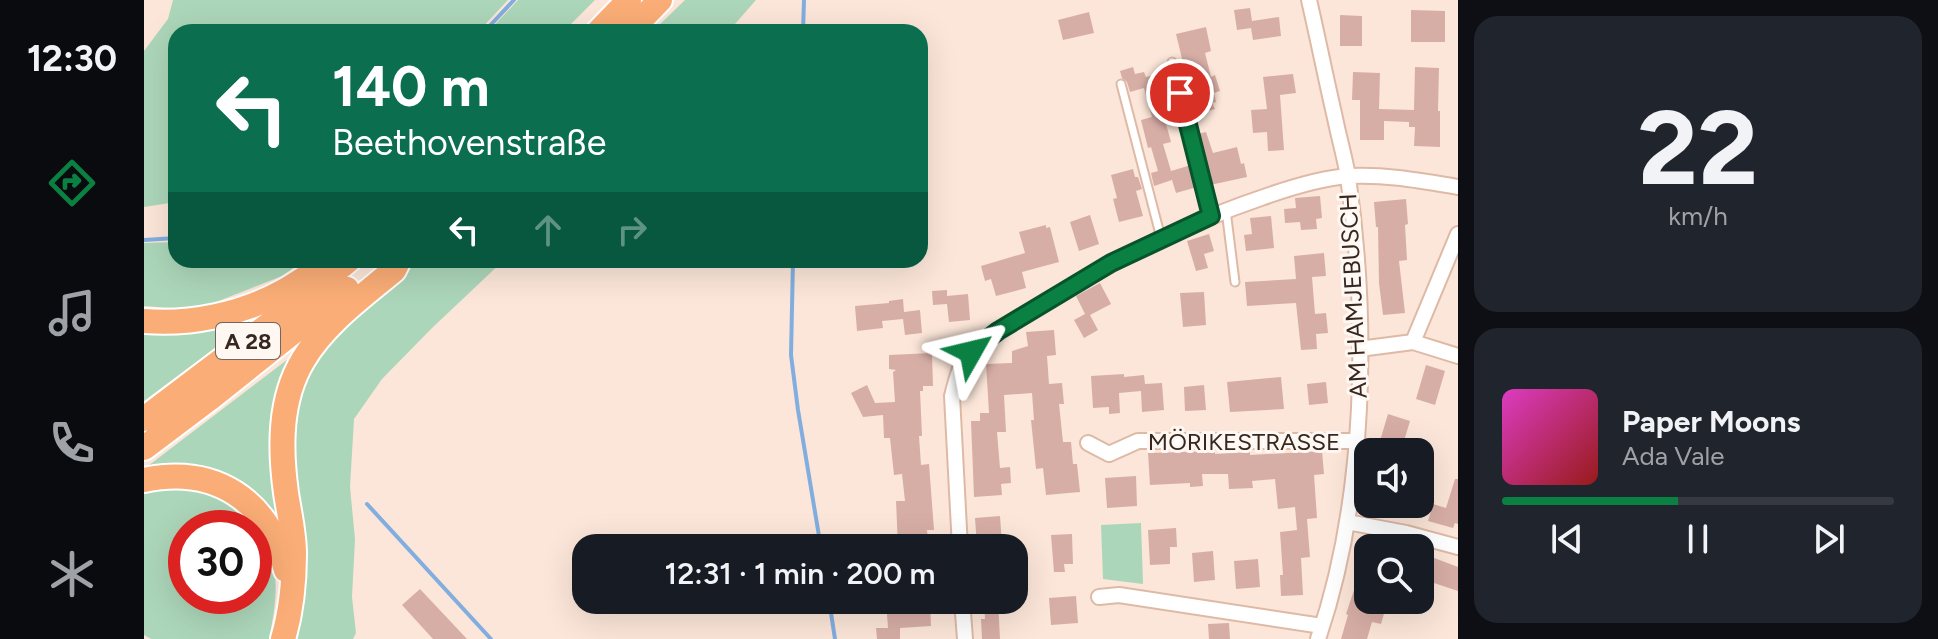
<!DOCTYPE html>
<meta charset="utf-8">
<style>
:root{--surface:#171b24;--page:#20242c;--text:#f1f3f6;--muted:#9ea1a6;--line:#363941;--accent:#0b8043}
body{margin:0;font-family:Figtree,sans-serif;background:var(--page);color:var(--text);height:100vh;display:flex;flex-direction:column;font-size:30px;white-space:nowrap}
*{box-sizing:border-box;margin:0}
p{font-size:26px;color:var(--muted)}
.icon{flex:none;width:44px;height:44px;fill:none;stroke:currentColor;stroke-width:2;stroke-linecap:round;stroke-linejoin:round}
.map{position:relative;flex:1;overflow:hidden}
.side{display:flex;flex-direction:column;gap:16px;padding:16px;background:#0d0f14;width:480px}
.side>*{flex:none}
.banner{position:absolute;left:24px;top:24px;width:760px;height:244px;border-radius:24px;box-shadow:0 8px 32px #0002;background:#0b6e4f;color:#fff;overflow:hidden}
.tools{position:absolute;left:1210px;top:438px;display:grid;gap:16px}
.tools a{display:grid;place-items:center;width:80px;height:80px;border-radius:16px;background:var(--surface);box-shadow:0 8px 32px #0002;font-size:40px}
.speed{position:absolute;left:24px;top:510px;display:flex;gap:16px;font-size:40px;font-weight:700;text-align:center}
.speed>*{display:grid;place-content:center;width:104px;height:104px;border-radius:50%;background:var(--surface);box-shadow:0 8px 32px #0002;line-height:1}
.speed .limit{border:12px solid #d22;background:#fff;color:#111}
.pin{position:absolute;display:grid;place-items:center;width:68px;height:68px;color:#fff;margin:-34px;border:4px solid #fff;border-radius:50%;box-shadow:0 2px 8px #0007}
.me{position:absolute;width:88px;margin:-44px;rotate:53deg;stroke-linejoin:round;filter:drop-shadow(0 0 6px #0008)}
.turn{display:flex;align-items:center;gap:28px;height:168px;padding:0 32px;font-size:36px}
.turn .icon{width:104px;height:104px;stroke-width:2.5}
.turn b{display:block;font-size:56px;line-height:68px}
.lanes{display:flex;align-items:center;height:76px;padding:0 32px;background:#0003;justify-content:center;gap:40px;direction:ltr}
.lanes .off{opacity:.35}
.side .tile{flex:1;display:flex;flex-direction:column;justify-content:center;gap:12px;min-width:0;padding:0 28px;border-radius:24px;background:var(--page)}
.side .dial{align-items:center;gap:0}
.dial b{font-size:104px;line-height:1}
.song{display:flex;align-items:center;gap:24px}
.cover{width:96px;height:96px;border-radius:12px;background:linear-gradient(135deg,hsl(310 70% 55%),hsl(0 70% 35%))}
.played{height:8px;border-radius:4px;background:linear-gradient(90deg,var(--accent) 45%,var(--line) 45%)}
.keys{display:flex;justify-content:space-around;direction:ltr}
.trip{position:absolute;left:428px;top:534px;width:456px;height:80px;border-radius:24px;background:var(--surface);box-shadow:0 8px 32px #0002;font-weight:600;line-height:80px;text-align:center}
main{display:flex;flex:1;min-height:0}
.tab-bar{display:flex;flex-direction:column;width:144px;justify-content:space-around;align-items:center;background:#090b0e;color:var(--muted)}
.tab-bar .icon{width:56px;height:56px}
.tab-bar .active{color:var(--accent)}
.tab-bar b{font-size:36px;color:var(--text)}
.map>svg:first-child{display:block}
</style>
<main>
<nav class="tab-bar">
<b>12:30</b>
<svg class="icon active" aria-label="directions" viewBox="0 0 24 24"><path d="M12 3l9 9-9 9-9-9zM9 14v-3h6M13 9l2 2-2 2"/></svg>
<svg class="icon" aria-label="music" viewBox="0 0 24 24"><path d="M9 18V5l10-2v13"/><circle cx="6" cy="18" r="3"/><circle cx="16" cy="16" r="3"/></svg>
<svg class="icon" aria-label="phone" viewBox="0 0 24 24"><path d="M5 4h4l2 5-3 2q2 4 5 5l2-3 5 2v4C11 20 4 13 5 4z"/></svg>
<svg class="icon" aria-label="climate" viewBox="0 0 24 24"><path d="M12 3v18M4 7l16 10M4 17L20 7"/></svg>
</nav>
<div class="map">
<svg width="1314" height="639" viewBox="0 0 1314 639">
<rect width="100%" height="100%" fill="#fce6d9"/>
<path fill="#acd6b9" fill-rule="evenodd" d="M29,0H364L334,32H32V202L0,207V51L24,19Z
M374,0H451L419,32H344Z
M541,0H612L584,32H508Z
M32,242V260H161L138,276L52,310L0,306V243Z
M272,260H360L287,329L238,379L210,419L206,487L211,539L208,597L212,633L209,639H150L161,588L148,432L154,398L170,364L207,319Z
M125,308L0,401V332Z
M148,356L144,551L116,504L0,469Z
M37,485C52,489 72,492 84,501C138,535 137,583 125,639H7L0,635V490ZM42,528H110V596H42Z
M997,523L999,584L959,579L957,525Z"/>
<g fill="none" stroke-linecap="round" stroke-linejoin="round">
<path stroke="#82aedf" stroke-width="4" d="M340,32L370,0
M659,32L660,0
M0,240L32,238
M649,260L647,355L654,410L677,548
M223,504L347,639
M685,600L691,639"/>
</g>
<path fill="#d7aea6" d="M1106,8L1108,21L1135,17L1137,36L1109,40L1107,28L1093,30L1090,10Z
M1267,10L1301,11V42H1267Z
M945,12L950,33L919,40L914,20Z
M1196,15L1218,16V46H1196Z
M1062,27L1067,51L1061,53L1067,77L1071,75L1076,91L1070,93L1072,102L1068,103L1071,109L1057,113L1055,107L1050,108L1032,34Z
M989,67L991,74L1000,72L1002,77L1019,73L1026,99L1016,102L1027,142L1019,144L1027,171L1047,165L1053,187L1032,193L1028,180L1010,186L1007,173L1014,171L1007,147L1004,148L997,120L1008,117L1000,88L986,92L983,82L978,78L976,71Z
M1271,67L1295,68L1294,111H1296V147L1270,146L1271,127H1265V122L1240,121V140H1216V100H1208L1209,72L1236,73L1235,109L1270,110Z
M1149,74L1152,93L1136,95L1140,150L1124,151L1123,132L1109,133L1107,110L1123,109L1119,77Z
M1062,132L1069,153L1093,147L1097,164L1100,163L1103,177L1066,185L1053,134Z
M989,169L991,177H994L998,189L992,191L999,216L975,222L969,199L973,198L967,175Z
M1176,196L1178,218L1172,219L1173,229L1157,230L1156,222L1141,223L1140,209L1152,208L1151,198Z
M1262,199L1264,224L1261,225L1263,260L1255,261L1261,313L1239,315L1235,283L1234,227H1232L1230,202Z
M946,215L955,244L935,251L926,222Z
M1127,216L1130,248L1102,251L1100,235L1108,234L1106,218Z
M902,225V228L906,227L915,262L878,272L882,288L852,296L847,279L841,281L837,266L881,253L875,232Z
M1065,234L1070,251L1060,254L1064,268L1052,271L1043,241Z
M1180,253L1182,276L1168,277L1171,314L1182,313L1184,333L1172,334L1173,349L1157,350L1152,303L1103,306L1101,282L1152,279L1150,256Z
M956,283L967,304L946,315L954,330L940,338L930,320L941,314L932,296Z
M803,290V296L824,294L826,320L805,322L803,304L789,305L788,291Z
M1060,292L1062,325L1039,327L1036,293Z
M759,299L760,312L776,310L778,333L761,335L759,319L738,321L739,328L713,331L711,306L745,303V301Z
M910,330L912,355L903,356L905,384L918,383L920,404H915L919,442H927L929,464H933L936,492L902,495L899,468L892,469L887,420H890L888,393L860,395L862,432H853L856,468L866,467L867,483L857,484L858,495L830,497L827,421H836V413H845L842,364L868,363V351L884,346L882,332Z
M788,353L789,386H779V391H776L778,436H775L777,465L785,464L790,530H783L785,548H754L752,501H761L758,474L750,475L746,438H740L739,415L719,417L707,393L723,385L731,403L751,402L749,372L752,370L745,369V355Z
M1282,365L1301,371L1291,405L1272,399Z
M980,374V377L1000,375L1001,384L1018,383L1020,410L998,412L997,391L975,393L976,413L965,414V407L949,408L947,376Z
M1137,377L1140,409L1086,412L1083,382Z
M1182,382L1184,403L1165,405L1163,384Z
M1060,385L1062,410L1041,411L1040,387Z
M1244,414L1266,421L1257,451L1235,444Z
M1071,451V454L1106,452V455L1178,451L1180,474L1170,475L1173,518L1163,519L1166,557L1157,558L1159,595L1137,596L1136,575H1139L1136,532L1153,530L1151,507L1134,509L1131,479L1108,481L1109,488L1085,489L1084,474H1058L1059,486L1046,487V483L1006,485L1004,453Z
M992,476L993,506L963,508L961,478Z
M1311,479H1314V524L1311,523L1309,528L1284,521L1289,504L1302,508Z
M856,516L858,544L833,546L831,518Z
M1032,528L1033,547H1026V564L1006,565L1004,530Z
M928,534L929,564H920L921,572H910L907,535Z
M1069,551L1071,580L1050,582L1048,553Z
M1285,556L1314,567V591L1278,579Z
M1221,557L1224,558V600H1244L1237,624L1228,622L1223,639H1197L1204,615L1202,614Z
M1114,559L1116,587L1092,589L1090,561Z
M276,589L323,639H289L258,605Z
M932,596L934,623L907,625L905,598Z
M840,600H854L856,639H838L837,619H841Z
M786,602L787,626L756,628V639H733L732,628H744L743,614H754L753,603Z
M1085,623L1086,639H1065L1064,624Z"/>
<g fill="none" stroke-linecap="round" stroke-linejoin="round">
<defs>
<path id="service" d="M1028,62L1067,216
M977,84L1017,238
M1082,210L1091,282"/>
<path id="minor" d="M1165,0C1174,39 1182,79 1191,118C1195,138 1201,158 1204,177C1225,324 1222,499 1174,639
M1269,342L1314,234
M1216,348H1223L1269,342L1314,356
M944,443L965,454L994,441H1213
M1203,522L1262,533L1314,547
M816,548L808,396C812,380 816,363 827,351C847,332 874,318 898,304C967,262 1040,224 1117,198C1145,188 1176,178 1205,176C1242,174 1278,181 1314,187
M955,597L975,595L1178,626
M818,600L821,639"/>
<path id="motorway" d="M454,32L485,0
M485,32L516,0
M0,321C46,325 98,314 138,292C149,286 159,279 170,272
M0,419L135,317L205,260
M0,448L65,399L203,289
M0,480C71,465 124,500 142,570
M139,639C147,612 150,582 150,554C150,533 145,513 142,493C136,449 135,400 159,360C181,323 218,297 250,270L255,260"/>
</defs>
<use href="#service" stroke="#debaa6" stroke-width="11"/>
<use href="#minor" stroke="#debaa6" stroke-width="18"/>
<use href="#motorway" stroke="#fff" stroke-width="28"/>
<use href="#service" stroke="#fff" stroke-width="7"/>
<use href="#minor" stroke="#fff" stroke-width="14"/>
<use href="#motorway" stroke="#faad76" stroke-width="24"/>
</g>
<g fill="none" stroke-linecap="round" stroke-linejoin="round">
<defs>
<path id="route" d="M827,352L854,331L967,263L1067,216L1036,93"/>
</defs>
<use href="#route" stroke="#07532c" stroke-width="20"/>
<use href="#route" stroke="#0b8043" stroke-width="14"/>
</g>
<g text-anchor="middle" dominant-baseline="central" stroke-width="6" stroke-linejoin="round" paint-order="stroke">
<rect fill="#fef7f2" stroke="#72665f" stroke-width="2" x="72" y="323" width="64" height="36" rx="6"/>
<g font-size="22" font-weight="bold" fill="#362820">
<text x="104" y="341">A 28</text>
</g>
<g font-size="24" fill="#362820" stroke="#fef7f2">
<text transform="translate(1209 296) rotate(-93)">AM HAMJEBUSCH</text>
<text x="1100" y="441">MÖRIKESTRASSE</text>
</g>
</g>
</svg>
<div class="tools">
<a><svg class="icon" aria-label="sound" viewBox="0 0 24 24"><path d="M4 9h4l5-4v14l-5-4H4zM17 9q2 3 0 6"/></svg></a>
<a><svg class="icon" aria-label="search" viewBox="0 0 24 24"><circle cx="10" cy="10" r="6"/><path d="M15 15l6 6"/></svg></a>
</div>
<div class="speed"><div class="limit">30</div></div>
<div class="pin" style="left:1036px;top:93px;background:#d93025"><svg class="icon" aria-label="arrive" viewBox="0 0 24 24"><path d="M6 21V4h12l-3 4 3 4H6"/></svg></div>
<svg class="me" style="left:827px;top:352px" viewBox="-20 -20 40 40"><path d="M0-17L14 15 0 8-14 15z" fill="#0b8043" stroke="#fff" stroke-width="4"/></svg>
<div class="trip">12:31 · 1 min · 200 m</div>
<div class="banner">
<div class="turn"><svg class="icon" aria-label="left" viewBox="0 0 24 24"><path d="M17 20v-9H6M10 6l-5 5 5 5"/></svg><div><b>140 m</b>Beethovenstraße</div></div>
<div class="lanes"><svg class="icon" aria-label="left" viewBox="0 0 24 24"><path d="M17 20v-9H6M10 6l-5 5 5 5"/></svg><svg class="icon off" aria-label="ahead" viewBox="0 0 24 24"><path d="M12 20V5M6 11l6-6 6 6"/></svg><svg class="icon off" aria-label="right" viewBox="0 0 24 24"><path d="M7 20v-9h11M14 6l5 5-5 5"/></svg></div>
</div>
</div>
<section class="side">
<div class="tile dial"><b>22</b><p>km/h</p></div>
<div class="tile">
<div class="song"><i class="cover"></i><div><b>Paper Moons</b><p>Ada Vale</p></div></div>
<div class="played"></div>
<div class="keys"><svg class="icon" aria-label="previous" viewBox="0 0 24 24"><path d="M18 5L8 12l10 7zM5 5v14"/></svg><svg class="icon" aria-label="pause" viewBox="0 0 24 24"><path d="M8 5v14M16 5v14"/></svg><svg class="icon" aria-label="next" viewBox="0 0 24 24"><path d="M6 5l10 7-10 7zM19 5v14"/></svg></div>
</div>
</section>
</main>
